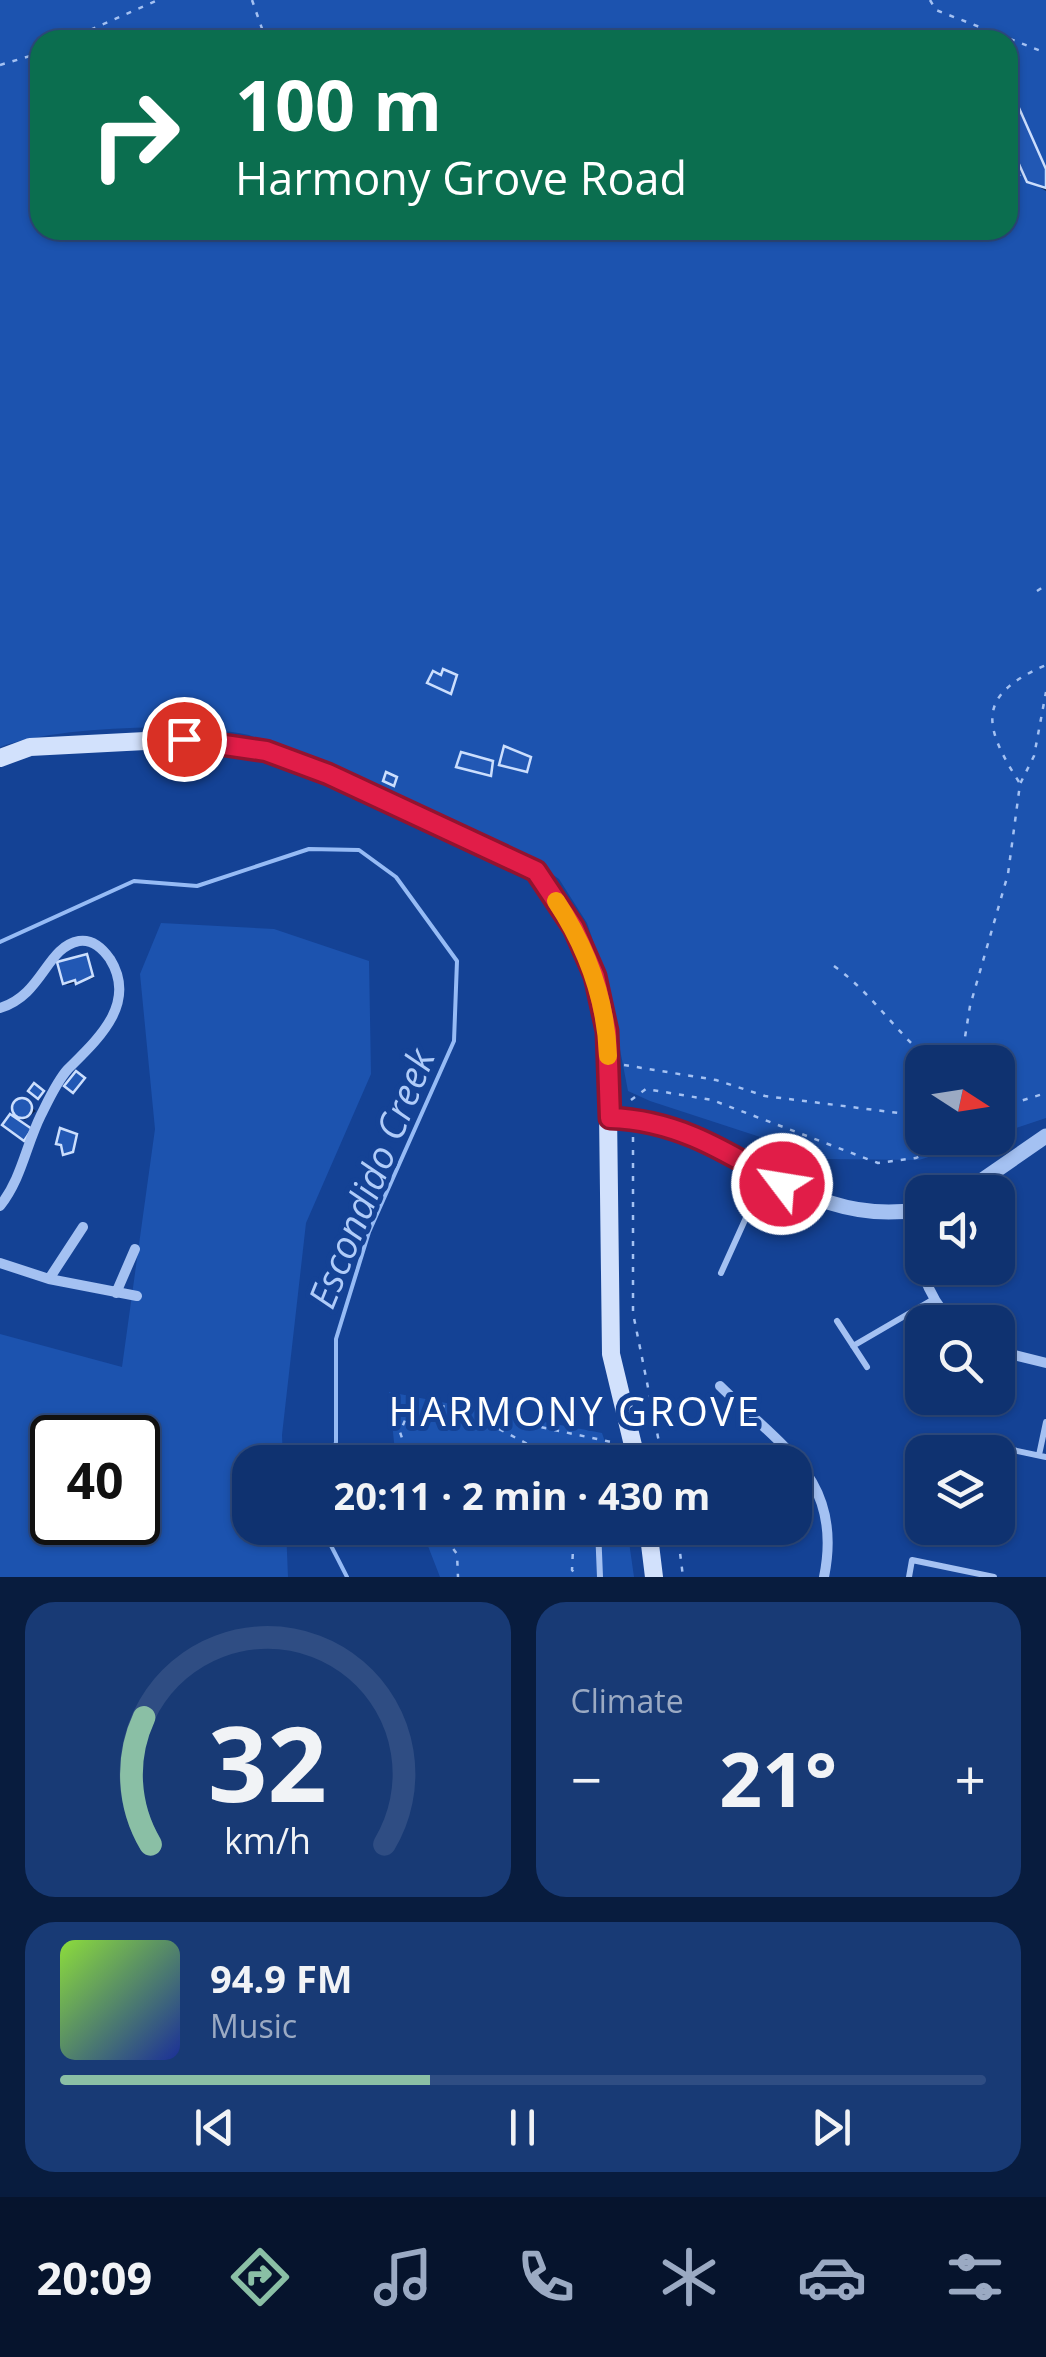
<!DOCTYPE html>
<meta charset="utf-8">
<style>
:root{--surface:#0f3270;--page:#183a75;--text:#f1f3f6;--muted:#9baac3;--line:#2f4d83;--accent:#8abfa5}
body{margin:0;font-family:"Open Sans",sans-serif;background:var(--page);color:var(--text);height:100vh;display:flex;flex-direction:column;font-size:38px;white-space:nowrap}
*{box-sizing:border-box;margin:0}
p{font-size:32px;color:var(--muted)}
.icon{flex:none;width:55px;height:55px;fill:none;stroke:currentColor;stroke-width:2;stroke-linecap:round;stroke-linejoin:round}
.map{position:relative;height:1577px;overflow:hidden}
.sheet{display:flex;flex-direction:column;gap:25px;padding:25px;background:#081c3e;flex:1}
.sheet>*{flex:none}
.hud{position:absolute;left:30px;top:30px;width:988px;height:210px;border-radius:30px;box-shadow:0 2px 8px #0004,0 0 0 2px var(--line);background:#0b6e4f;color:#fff;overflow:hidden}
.needle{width:65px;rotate:102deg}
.fabs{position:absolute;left:905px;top:1045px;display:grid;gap:20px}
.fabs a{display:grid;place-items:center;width:110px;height:110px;border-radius:20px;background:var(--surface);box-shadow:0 2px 8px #0004,0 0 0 2px var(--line);font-size:50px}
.speed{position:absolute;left:30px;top:1415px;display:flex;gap:20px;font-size:50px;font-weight:700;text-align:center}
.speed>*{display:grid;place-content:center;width:130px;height:130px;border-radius:50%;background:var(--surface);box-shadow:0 2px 8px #0004,0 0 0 2px var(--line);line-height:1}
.speed .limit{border:5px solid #111;border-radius:15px;background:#fff;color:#111}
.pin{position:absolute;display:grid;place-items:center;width:85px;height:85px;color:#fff;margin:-42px;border:5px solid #fff;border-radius:50%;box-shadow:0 2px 10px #0007}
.me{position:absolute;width:110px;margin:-55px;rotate:301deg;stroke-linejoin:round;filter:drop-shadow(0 0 8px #0008)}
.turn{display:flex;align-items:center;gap:35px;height:210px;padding:0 40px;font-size:45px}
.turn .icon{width:130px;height:130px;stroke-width:2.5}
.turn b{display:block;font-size:70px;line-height:85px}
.big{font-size:75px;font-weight:700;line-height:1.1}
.sheet .tile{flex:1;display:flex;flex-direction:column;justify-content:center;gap:15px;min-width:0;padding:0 35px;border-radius:30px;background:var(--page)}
.sheet .dial{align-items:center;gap:0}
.dial svg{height:260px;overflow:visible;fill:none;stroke:var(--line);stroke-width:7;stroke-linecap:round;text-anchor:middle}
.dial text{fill:var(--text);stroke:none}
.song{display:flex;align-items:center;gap:30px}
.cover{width:120px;height:120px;border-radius:15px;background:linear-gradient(135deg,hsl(90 70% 55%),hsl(230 70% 35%))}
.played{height:10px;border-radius:5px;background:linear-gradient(90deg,var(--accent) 40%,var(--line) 40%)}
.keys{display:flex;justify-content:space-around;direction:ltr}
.heat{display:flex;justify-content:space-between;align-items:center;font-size:55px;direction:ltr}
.sheet .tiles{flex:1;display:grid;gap:25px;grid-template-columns:1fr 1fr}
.tile:last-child{grid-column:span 2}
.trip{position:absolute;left:232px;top:1445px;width:580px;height:100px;border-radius:30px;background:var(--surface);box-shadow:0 2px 8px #0004,0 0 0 2px var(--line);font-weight:700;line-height:100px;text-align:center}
.tab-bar{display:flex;height:160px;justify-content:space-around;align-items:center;background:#06142d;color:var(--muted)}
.tab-bar .icon{width:70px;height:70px}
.tab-bar .selected{color:var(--accent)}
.tab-bar b{font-size:45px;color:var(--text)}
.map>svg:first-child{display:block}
</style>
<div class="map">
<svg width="1046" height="1577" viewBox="0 0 1046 1577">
<rect width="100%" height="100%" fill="#144295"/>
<path fill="#1c53af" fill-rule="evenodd" d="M0,0H1046V1118L998,1134V1062H922V1138H988L919,1160L827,1159L650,1101L628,1091L607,982L587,923L559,879L516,849L249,735C190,722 57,726 0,747ZM40,40H1008V230H40Z
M161,923L274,929L369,961L371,1074L306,1223L282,1435L283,1462H250V1528H286L288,1577H0V1334L122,1367L155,1129L140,974ZM52,1438H138V1522H52Z
M389,1392L602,1433L612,1462H396Z
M421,1528H627L634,1577H440Z"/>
<path fill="#0007" d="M1018,110L1046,172V191L1029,181L1018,157L1008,155V114Z
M86,957L94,978L67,985L65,982Z
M21,1099L36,1111L25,1120L13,1110Z"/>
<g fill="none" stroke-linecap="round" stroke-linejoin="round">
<path stroke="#96bbf5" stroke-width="4" d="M0,942L134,881L197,886L309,849L359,850L396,877L457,961L454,1041L369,1232L336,1339V1442L331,1462
M322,1528L347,1577"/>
</g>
<path fill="#2258b4" stroke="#cbdefd" stroke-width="2.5" d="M1019,108L1046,169V188L1027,182L1018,162L1008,153V111Z
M1015,164L1019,175L1008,179V167Z
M443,669L457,675L451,694L427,683L433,671L441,675Z
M504,746L531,757L527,772L499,765Z
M461,752L493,761L491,776L456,767Z
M386,772L397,777L394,786L383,781Z
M87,954L93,976L76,984L75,980L63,984L57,962Z
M76,1071L85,1078L73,1093L64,1086Z
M34,1083L44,1091L38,1099L28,1091Z
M12 1108a10 10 0 1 1 20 0a10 10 0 1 1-20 0Z
M10,1114L32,1129L24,1141L2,1125Z
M60,1128L77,1134L73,1152L63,1155L61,1145L56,1144Z"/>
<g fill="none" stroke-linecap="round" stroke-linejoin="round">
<path stroke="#a4c1f2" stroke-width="2.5" stroke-dasharray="5 8" stroke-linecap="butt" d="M252,0L266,40
M930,0L936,10L1046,53
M67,40L158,0
M0,65L40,53
M1037,591L1046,585
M1019,782C982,724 977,695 1046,665
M834,966C873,994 896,1033 932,1062
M961,1062L970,1006L1008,874L1020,784L1034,756L1046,692
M624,1065L716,1080L765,1096L922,1116
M631,1100L646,1089L712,1100L878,1163L916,1158L954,1138
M998,1108L1046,1093
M633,1137V1313L663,1462
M435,1415L437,1405L611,1442
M410,1462L400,1432L406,1418L416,1413L495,1427L541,1451L572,1453L587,1462
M438,1528L457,1554L458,1577
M574,1528L572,1570L578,1577
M677,1528L683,1577"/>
<path stroke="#a4c1f2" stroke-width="6" d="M721,1273L754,1200L772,1180
M837,1321L867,1367
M853,1346L932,1300
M1003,1448L1046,1457
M1039,1455L1046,1422
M598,1528L600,1577
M909,1577L912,1560L994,1577"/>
<path stroke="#a4c1f2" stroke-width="10" d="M0,1008C43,995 46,947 79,941C92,939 103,949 110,959C138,1004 97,1040 68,1069C57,1081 48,1101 41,1115C26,1145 22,1178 0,1206
M908,1211C916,1252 922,1291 952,1322
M0,1263L49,1279L137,1296
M49,1279L83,1227
M116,1293L135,1249
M998,1351L1046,1363
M720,1386C782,1447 844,1480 824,1577"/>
<path stroke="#a4c1f2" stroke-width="15" d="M610,1119C730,1121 797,1232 922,1209
M965,1192L1046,1136"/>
<path stroke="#d2e1fc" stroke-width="18" d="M0,758L30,747L184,739L266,751L328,775L536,871L574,929L595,976L607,1031L611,1354L637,1462
M648,1528L654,1577"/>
</g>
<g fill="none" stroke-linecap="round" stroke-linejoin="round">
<defs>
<path id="route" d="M184,739L266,751L328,774L536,871L574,928L595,976L607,1031L610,1118C677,1120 725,1151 782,1184"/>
</defs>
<use href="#route" stroke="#92132f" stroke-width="25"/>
<use href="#route" stroke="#e11d48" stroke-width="18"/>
<path stroke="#f59e0b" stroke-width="18" d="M556,901C587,948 606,999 608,1056"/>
</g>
<g text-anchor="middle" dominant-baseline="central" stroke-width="10" stroke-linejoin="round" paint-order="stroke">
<g font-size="38" font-style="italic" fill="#b0ccf9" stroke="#144295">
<text transform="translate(370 1178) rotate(-68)">Escondido Creek</text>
</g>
<g font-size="40" letter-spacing="2.5" fill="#fff" stroke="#144295">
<text x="575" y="1410">HARMONY GROVE</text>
</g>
</g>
</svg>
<div class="fabs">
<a><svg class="needle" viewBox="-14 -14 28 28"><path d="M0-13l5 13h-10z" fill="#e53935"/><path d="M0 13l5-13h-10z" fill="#9baac3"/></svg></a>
<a><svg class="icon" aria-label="sound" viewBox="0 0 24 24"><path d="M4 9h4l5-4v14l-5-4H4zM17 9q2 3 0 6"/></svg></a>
<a><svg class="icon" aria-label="search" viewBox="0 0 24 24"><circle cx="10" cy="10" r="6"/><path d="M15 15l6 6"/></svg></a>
<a><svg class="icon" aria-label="layers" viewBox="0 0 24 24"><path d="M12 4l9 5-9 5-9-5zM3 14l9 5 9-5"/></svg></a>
</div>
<div class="speed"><div class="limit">40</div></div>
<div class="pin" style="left:184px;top:739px;background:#d93025"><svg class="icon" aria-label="arrive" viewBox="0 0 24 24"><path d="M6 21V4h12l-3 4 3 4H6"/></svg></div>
<svg class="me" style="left:782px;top:1184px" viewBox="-20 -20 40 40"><circle r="17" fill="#e11d48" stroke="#fff" stroke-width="3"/><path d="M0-11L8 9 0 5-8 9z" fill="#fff"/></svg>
<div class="trip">20:11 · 2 min · 430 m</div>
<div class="hud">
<div class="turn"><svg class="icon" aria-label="right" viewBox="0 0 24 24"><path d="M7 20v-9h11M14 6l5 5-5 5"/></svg><div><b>100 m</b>Harmony Grove Road</div></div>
</div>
</div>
<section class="sheet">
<div class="tiles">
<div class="tile dial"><svg viewBox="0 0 100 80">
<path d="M14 69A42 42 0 1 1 86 69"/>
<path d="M14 69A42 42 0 0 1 12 30" stroke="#8abfa5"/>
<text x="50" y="56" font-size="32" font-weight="700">32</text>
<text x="50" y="72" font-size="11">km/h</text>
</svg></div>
<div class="tile"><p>Climate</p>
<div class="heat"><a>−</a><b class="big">21°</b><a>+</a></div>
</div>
<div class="tile">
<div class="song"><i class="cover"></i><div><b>94.9 FM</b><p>Music</p></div></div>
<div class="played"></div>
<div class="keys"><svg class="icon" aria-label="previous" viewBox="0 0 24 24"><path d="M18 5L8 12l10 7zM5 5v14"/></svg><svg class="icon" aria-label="pause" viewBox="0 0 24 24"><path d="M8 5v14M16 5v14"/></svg><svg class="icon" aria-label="next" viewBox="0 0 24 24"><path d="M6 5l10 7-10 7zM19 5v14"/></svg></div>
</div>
</div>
</section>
<nav class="tab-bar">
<b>20:09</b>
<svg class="icon selected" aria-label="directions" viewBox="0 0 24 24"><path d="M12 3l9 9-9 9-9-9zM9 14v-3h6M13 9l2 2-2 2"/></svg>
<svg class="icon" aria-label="music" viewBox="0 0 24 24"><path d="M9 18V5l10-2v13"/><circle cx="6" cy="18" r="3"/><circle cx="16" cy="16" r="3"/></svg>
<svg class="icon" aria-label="phone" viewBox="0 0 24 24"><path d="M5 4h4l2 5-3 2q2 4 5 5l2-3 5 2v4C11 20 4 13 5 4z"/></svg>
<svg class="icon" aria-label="climate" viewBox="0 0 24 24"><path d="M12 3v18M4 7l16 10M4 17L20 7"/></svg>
<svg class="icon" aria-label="car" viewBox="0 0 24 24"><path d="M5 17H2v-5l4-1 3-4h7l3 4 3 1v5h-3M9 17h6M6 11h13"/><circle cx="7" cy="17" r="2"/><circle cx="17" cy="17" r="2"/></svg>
<svg class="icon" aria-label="filters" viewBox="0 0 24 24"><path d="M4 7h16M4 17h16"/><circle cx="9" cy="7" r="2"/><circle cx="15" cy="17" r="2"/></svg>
</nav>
